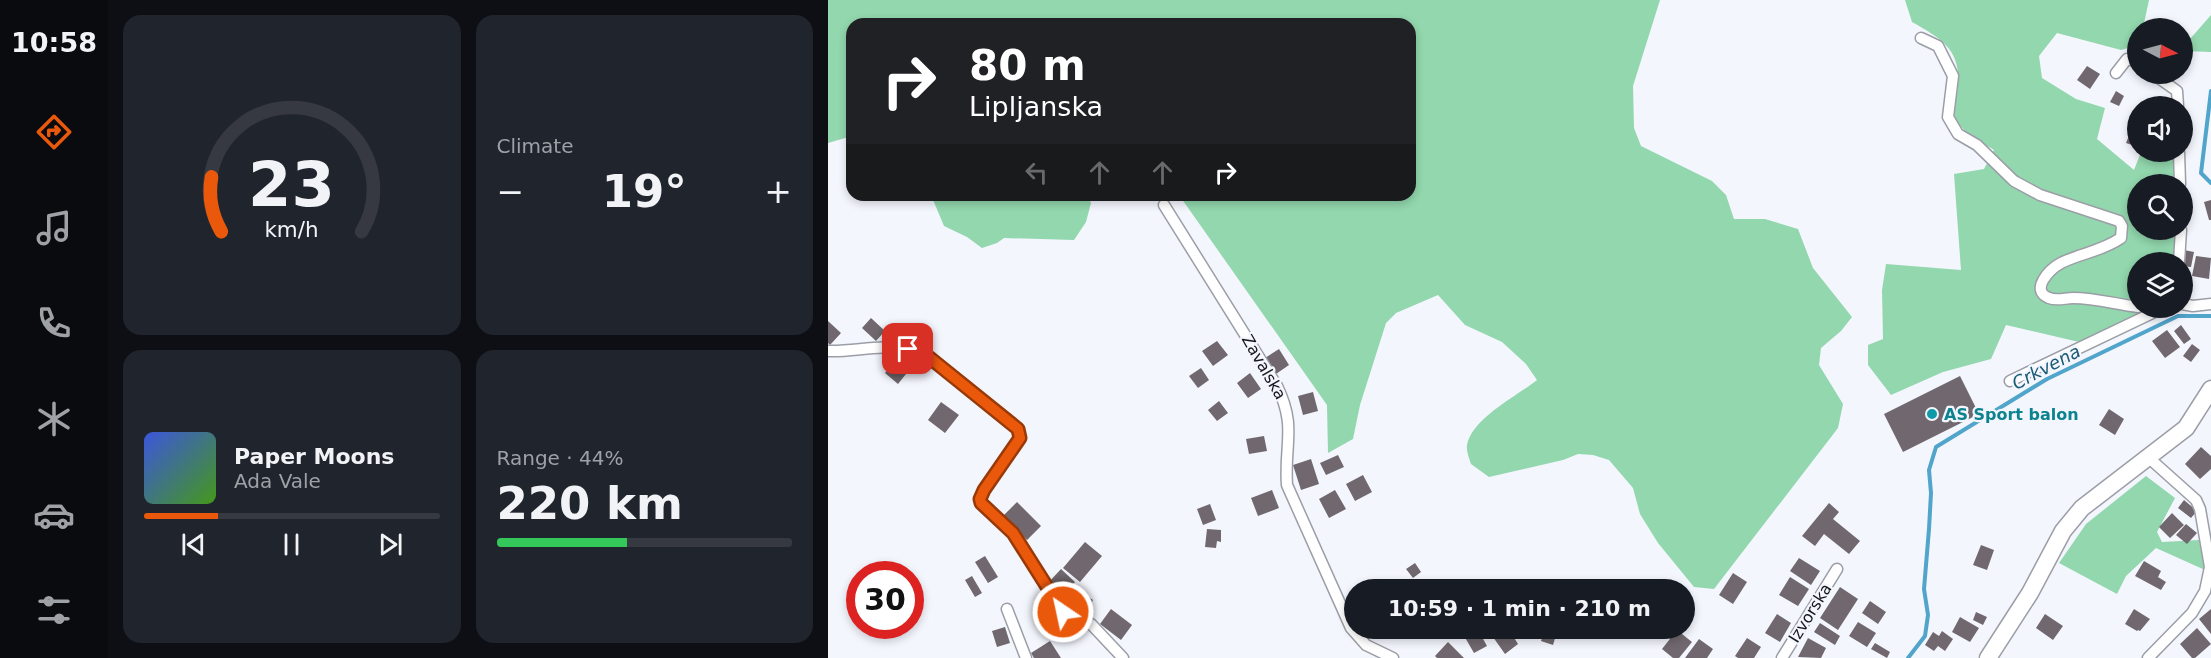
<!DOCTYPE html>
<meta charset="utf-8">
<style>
:root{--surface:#171b24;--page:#20242c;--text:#f1f3f6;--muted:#9ea1a6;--line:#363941;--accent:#ea580c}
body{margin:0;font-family:"DejaVu Sans",sans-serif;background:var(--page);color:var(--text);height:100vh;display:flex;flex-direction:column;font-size:22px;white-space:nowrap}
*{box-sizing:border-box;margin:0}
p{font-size:20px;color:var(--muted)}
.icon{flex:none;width:33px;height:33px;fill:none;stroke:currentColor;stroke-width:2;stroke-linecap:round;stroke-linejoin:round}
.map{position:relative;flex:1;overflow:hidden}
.drawer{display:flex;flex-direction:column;gap:15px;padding:15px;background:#0d0f14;width:720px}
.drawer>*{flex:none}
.guide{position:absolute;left:18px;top:18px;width:570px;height:183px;border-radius:18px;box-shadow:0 3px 9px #0003;background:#202124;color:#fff;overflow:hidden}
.needle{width:39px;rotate:96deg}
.fabs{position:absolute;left:1299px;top:18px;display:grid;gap:12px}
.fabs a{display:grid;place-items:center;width:66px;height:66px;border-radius:50%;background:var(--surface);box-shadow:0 3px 9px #0003;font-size:30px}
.speed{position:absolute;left:18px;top:561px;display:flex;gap:12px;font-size:30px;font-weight:700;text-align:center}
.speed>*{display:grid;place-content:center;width:78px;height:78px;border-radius:50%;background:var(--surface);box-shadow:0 3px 9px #0003;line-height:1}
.speed .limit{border:9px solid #d22;background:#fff;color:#111}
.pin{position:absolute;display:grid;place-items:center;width:51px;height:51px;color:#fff;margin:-26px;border-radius:12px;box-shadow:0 3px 9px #0006}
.me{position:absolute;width:66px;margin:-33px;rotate:326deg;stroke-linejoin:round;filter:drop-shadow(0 0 4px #0008)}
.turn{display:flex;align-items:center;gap:21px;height:126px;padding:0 24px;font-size:27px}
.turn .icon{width:78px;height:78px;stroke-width:2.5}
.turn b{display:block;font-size:42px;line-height:51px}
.lanes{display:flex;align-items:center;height:57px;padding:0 24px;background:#0003;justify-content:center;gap:30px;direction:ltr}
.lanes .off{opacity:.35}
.big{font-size:45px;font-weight:800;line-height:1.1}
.drawer .widget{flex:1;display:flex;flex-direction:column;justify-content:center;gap:9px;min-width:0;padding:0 21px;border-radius:18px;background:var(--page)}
.drawer .dial{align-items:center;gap:0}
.dial svg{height:156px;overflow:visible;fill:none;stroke:var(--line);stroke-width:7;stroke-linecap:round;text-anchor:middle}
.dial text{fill:var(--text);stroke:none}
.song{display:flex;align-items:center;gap:18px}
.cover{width:72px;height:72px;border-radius:9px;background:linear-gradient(135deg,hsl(230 70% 55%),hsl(100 70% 35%))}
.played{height:6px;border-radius:3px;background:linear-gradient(90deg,var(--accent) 25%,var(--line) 25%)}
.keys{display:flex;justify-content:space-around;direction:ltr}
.heat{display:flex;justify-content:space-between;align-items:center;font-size:33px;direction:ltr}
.charge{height:9px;border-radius:4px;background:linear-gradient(90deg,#34c759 44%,var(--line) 0)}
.drawer .tiles{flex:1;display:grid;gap:15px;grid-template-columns:repeat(2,1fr)}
.trip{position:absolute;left:516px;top:579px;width:351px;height:60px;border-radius:30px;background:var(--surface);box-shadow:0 3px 9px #0003;font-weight:800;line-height:60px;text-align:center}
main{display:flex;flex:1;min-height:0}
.dock{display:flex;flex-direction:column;width:108px;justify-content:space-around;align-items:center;background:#090b0e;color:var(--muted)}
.dock .icon{width:42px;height:42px}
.dock .on{color:var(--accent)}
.dock b{font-size:27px;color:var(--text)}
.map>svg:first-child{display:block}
</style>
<main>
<nav class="dock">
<b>10:58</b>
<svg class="icon on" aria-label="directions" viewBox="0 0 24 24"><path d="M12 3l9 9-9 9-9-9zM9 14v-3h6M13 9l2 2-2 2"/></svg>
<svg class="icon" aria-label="music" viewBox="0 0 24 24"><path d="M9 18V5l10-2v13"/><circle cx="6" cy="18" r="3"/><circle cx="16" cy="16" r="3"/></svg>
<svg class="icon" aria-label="phone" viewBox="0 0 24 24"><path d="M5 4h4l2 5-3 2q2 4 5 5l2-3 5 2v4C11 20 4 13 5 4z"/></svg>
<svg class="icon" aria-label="climate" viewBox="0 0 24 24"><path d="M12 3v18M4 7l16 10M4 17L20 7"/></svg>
<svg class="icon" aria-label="car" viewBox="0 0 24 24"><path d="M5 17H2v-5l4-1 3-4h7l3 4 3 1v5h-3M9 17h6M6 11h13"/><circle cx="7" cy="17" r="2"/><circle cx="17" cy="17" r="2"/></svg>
<svg class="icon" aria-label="filters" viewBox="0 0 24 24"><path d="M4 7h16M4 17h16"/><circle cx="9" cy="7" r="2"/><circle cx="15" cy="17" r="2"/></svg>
</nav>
<section class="drawer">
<div class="tiles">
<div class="widget dial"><svg viewBox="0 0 100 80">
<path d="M14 69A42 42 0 1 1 86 69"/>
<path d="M14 69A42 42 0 0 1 9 41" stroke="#ea580c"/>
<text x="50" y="56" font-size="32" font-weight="700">23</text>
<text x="50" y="72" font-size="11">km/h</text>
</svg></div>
<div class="widget"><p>Climate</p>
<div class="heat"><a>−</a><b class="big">19°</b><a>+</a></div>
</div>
<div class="widget">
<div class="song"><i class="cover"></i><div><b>Paper Moons</b><p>Ada Vale</p></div></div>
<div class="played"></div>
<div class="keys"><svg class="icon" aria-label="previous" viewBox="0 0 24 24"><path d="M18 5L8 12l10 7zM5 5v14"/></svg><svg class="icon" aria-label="pause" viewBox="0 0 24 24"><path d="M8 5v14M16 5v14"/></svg><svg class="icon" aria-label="next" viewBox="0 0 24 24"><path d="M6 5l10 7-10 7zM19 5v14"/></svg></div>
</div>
<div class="widget"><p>Range · 44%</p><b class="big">220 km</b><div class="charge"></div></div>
</div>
</section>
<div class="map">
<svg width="1383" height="658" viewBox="0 0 1383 658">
<rect width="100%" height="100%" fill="#f4f6fe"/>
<path fill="#92d7ad" d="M0,0H832L805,86L806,128L813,146L884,181L898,195L906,219H937L970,229L985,268L1024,317L1013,331L993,348L991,365L1015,404L1010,428L886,589L866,587L830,543L812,514L805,488L781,460L765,455L750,454L735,460L661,477L643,464C641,458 638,450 639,445C644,418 689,396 709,380L698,364L674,342L637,325L610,295L568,313L558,323L532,405L525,439L500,453L499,405L351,195H582V24H24V136L0,143Z
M1077,0H1321L1315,28H1310L1309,42L1307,46L1293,50L1229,33L1211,56L1214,78L1248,99L1277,108L1269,139L1306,170L1313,152H1345L1346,184H1310V230H1348V262H1310V308H1317L1315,314L1251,342L1178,325L1163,359L1115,372L1063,395L1040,365V345L1055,339L1054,290L1058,264L1133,270L1126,174L1156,169L1166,150C1152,141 1134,133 1127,117C1124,110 1128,101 1129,94C1135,52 1118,41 1084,22Z
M1383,15V52L1355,51V47Z
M103,195H259L263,203L258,222L246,240L176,238L169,243L154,248L139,237L116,226Z
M1318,476L1347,498L1329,532L1334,542L1371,540L1377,570L1328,548L1298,576L1289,594L1231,563L1258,524Z"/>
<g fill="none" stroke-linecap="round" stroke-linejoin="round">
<path stroke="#51a4ca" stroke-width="4" d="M1383,91L1373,173L1383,183
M1080,658L1097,636L1100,615L1096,589L1101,529L1103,493L1101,470L1108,447L1219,379L1350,316H1383"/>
</g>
<path fill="#70686e" d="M1259,66L1272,74L1262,89L1249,80Z
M1288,91L1296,96L1291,106L1282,102Z
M1305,126L1310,128V147L1298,143Z
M1383,200V220H1381L1376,202Z
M1356,250L1366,252L1363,267L1354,266Z
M1368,256L1383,258L1381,279L1364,276Z
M43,318L57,331L48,341L34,328Z
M0,321L13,333L2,345L0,343Z
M1353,325L1363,339L1356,344L1346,331Z
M1339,330L1352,347L1337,358L1324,341Z
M389,341L400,355L385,366L374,351Z
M1364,344L1372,350L1363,362L1355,356Z
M451,349L461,365L448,374L437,358Z
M69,359L82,369L70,384L57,373Z
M373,368L381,380L370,388L361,376Z
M422,373L433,389L420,398L409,383Z
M1132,376L1151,414L1075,452L1056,414Z
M485,392L490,411L475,415L470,396Z
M391,401L400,413L389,421L380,410Z
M113,402L131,415L117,433L100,420Z
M1281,409L1296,419L1287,435L1271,425Z
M436,436L439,451L421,454L418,439Z
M1373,447L1383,456V469L1372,479L1357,464Z
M510,455L516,467L498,475L492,463Z
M483,459L491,484L473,490L465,465Z
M535,475L544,492L527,501L518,484Z
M444,490L451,508L430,516L423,498Z
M507,490L518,509L501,518L491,499Z
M1356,500L1369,511L1363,518L1350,508Z
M189,502L213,526L199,540L175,516Z
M1001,503L1011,512L1005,519L1032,541L1021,554L996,534L987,546L974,536Z
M382,504L388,520L375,525L369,509Z
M1344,513L1356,525L1342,538L1331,527Z
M1358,524L1369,533L1359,544L1348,535Z
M379,529L393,530V542L389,541L388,548L377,547Z
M257,542L274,556L252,582L235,568Z
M1153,545L1166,550L1159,570L1145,565Z
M157,556L170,577L160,583L147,562Z
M971,558L992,571L983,585L962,571Z
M1316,561L1333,571L1330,577L1338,582L1333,590L1307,576Z
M587,563L593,572L585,578L578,569Z
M233,569L247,582L235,595L221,582Z
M905,573L919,582L905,604L891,595Z
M144,576L154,593L147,597L137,580Z
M962,577L981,589L970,606L951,595Z
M581,579L585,588L575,590L572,583Z
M648,581L650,590H637L636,583Z
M1012,587L1030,599L1010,630L992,618Z
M250,591L265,600L256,616L241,607Z
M1042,601L1058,612L1050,624L1034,613Z
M283,609L304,625L293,640L272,624Z
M1306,609L1322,619L1312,631L1310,630L1309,631L1297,624Z
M1383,609V634L1371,619Z
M1148,612L1159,617L1155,625L1145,620Z
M949,614L963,623L952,642L937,633Z
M1217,614L1235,626L1225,640L1208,628Z
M1132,617L1151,628L1142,642L1124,632Z
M1030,622L1048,633L1039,647L1021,636Z
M992,623L1012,636L1007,645L986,632Z
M177,627L182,643L169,647L164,631Z
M645,628H649L659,646L646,653L635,634Z
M677,628H680L690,644L677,654L665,637Z
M1369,628L1383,644L1367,658H1364L1352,644Z
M849,630L864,642L851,658H845L834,649Z
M1114,631L1125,639L1117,651L1110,646L1106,651L1097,645L1105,632L1111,636Z
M716,632L728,635L725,645L713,641Z
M919,638L933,647L926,658H910L907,656Z
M980,638L998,648L993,658L970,657Z
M871,639L885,649L879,658H857Z
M222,641L233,658H206L203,653Z
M620,642L636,658H609L607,656Z
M1047,643L1062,652L1059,658L1043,649Z"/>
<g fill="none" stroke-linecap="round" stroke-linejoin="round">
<defs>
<path id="street" d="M1093,38L1110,46L1125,76L1120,117L1130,134L1149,145L1186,181L1212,195L1291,221L1294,226L1293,238C1272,252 1253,253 1233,263C1222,269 1201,290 1221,298C1229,301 1237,298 1245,298C1267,298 1287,304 1310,307
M1288,73L1299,59L1310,62
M1325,74L1349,91L1350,106
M1351,152L1352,184
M336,205L449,386C469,427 456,444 459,485L523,628L538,645L565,658
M1351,262L1353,230
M1354,304L1365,306L1383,304
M0,351C26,352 52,344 78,349C111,356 160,409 190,429L192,438L156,490L152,499L153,503L185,533L235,612L263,624L295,658
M1182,381L1335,308
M179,609L198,658
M954,658L1009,569
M1320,658L1364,613L1377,591L1382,567L1372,509L1368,500L1321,458"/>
<path id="primary" d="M1160,658L1202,593L1235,531L1254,508L1358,428L1383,389"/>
</defs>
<use href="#street" stroke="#9c9ea7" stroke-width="13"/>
<use href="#primary" stroke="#9c9ea7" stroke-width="19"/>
<use href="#street" stroke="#fff" stroke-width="10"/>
<use href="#primary" stroke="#fff" stroke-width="16"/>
</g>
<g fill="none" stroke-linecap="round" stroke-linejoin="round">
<defs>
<path id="route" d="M80,349L102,358L190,429L192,438L156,490L152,499L153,503L185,533L235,612"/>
</defs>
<use href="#route" stroke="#983908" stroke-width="15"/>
<use href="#route" stroke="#ea580c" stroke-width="10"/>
</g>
<circle fill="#0f9aa8" stroke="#f4f6fe" stroke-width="2" cx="1104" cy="414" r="6"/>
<g text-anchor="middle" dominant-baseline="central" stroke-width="4.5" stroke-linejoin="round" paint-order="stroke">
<g font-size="16" fill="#16161a" stroke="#f4f6fe">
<text transform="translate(436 367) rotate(60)">Zavalska</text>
<text transform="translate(982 613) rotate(-58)">Izvorska</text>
</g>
<g font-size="16" font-weight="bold" fill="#0d838f" stroke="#f4f6fe" text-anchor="start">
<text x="1116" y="414">AS Sport balon</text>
</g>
<g font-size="18" font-style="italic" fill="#195a75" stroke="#f4f6fe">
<text transform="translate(1218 367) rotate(-28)">Crkvena</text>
</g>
</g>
</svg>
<div class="fabs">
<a><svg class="needle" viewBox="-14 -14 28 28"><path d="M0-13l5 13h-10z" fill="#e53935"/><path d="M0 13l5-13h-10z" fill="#9ea1a6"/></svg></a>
<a><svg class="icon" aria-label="sound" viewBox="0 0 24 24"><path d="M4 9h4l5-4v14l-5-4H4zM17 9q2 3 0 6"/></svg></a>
<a><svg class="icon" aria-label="search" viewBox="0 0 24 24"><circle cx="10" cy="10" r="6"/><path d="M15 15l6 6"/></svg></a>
<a><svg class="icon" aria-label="layers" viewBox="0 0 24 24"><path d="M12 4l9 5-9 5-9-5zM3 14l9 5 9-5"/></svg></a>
</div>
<div class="speed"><div class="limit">30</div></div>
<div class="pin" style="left:80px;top:349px;background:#d93025"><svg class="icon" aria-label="arrive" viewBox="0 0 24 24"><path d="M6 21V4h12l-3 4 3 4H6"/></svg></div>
<svg class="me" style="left:235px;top:612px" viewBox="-20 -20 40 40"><circle r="17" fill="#ea580c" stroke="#fff" stroke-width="3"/><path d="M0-11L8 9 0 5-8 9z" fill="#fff"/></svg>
<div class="trip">10:59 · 1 min · 210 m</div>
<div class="guide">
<div class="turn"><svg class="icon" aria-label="right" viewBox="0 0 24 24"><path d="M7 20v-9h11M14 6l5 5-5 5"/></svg><div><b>80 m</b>Lipljanska</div></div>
<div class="lanes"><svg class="icon off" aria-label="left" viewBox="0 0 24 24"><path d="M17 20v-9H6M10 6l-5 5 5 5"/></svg><svg class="icon off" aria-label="ahead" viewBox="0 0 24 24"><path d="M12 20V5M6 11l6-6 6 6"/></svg><svg class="icon off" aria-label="ahead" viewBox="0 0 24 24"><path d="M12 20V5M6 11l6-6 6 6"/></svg><svg class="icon" aria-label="right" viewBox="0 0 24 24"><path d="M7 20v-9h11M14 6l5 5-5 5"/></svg></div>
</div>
</div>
</main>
